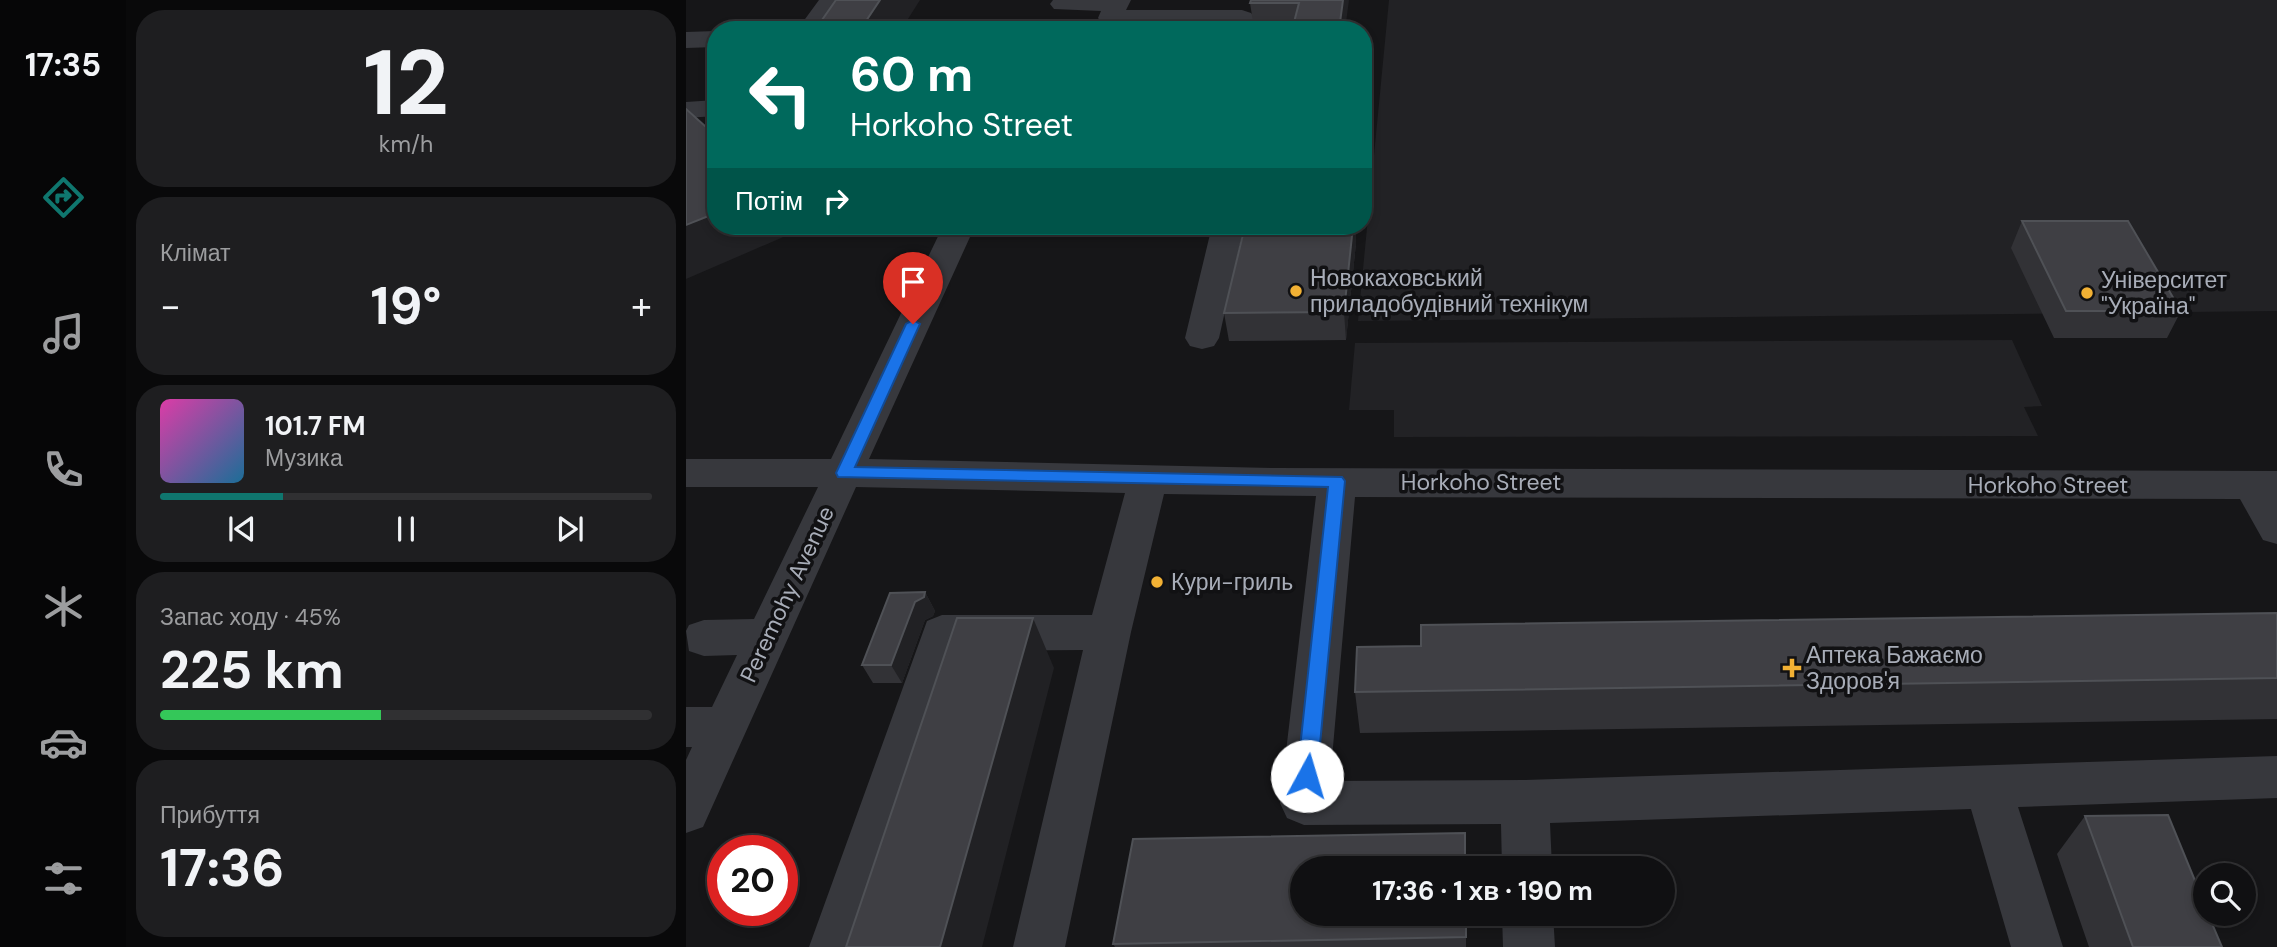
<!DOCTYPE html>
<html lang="uk">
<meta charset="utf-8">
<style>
:root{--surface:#101012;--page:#1e1e20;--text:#f1f3f6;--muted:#9c9d9f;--line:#303032;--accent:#0f766e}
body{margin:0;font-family:"DM Sans",sans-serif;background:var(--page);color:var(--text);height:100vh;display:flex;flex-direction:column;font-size:26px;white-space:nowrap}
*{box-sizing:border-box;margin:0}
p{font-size:23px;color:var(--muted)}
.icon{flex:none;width:38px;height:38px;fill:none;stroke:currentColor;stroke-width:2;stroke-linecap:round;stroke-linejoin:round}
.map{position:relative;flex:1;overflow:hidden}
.panel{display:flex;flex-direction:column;gap:10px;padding:10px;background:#09090a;width:560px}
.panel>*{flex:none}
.top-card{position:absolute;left:21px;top:21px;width:665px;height:214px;border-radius:28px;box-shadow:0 4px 10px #0003,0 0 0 2px var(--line);background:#00695c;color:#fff;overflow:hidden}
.tools{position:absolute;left:1507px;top:863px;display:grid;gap:14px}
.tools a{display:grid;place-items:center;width:63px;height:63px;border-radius:50%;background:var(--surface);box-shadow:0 4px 10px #0003,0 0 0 2px var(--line);font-size:35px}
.speed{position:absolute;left:21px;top:835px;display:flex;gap:14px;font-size:35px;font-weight:700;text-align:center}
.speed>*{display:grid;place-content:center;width:91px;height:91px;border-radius:50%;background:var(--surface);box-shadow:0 4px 10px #0003,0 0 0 2px var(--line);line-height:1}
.speed .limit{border:10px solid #d22;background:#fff;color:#111}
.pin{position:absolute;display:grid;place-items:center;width:60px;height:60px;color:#fff;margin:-72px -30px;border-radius:50% 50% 50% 0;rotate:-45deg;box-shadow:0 0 7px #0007}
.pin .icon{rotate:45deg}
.me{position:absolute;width:77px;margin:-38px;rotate:6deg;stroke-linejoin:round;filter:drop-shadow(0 0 5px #0008)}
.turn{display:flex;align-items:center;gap:24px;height:147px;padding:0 28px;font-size:32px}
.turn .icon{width:91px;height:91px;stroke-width:2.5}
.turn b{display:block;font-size:49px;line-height:60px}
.then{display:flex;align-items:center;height:66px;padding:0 28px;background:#0003;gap:14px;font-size:26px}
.big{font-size:52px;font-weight:700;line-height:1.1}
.panel .card{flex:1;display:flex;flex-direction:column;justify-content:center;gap:10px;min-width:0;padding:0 24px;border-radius:28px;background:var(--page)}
.panel .dial{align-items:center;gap:0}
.dial b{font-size:91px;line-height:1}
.song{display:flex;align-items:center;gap:21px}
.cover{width:84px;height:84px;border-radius:10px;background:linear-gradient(135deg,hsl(320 70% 55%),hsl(200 70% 35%))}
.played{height:7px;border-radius:4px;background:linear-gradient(90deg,var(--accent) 25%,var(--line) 25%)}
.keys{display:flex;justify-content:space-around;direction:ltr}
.heat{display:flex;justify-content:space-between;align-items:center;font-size:38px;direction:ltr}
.charge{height:10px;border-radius:5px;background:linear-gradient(90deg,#34c759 45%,var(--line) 0)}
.trip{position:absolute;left:604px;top:856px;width:385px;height:70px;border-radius:35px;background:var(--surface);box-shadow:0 4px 10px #0003,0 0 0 2px var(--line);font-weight:700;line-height:70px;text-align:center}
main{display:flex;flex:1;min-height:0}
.tabs{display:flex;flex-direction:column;width:126px;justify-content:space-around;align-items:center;background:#060607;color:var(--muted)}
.tabs .icon{width:49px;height:49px}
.tabs .selected{color:var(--accent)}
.tabs b{font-size:32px;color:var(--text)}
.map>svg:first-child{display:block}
</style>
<main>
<nav class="tabs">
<b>17:35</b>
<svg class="icon selected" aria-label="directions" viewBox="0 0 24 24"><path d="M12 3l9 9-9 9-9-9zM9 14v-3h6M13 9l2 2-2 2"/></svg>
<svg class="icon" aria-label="music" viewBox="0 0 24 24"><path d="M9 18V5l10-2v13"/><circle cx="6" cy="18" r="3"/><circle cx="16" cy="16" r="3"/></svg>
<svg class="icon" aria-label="phone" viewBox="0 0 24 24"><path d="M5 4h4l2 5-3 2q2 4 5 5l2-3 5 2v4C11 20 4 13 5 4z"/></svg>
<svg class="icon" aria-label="climate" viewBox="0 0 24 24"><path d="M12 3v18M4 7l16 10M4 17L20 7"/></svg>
<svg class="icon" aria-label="car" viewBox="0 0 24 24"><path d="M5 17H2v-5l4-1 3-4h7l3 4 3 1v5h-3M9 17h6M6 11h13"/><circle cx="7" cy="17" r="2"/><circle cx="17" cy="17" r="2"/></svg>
<svg class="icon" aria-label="filters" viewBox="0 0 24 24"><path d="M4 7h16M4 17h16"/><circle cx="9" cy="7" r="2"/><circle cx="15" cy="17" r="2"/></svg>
</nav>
<section class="panel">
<div class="card dial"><b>12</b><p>km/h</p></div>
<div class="card"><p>Клімат</p>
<div class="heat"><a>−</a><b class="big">19°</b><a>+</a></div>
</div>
<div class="card">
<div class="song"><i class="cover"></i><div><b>101.7 FM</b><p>Музика</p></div></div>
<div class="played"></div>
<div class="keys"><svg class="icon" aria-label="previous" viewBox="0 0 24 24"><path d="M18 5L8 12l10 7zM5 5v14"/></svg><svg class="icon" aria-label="pause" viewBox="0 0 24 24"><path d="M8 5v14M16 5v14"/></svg><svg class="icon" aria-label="next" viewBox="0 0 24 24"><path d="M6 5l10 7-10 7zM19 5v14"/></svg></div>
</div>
<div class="card"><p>Запас ходу · 45%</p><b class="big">225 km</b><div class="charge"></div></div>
<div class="card"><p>Прибуття</p><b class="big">17:36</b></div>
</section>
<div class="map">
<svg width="1591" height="947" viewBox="0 0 1591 947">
<rect width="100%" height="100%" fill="#161618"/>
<path fill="#222225" d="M703,0H1591V311L672,321Z
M1326,340L1356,406L1338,407L1352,436L708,437V410H663L669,343Z"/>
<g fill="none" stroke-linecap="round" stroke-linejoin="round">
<path fill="#37383d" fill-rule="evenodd" d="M133,0H159L137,30H111Z
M367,0H445L440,10H556L565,13L569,18L565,23L556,26H425L416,23L412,18L415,11L368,9L364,4Z
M30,31V47L0,48V32Z
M30,100V116L0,118V102Z
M257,226H289L183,459L588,468L1591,471V544L1577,540L1554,499L669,497L644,781L839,780L1591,756V798L1332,807L1377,947H1325L1285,809L864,823L866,868H816L815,824L618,825L601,818L594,803L630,496L478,494L445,632L379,947H327L397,650L272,651L175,947H123L241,621L256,615H406L439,493L170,487L17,827L0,833V760L6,747H0V707H26L51,655L18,656L3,651L0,631L3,625L18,620L68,619L132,487H0V459H145Z
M526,226H558L533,338L528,346L516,349L504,346L499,338Z
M816,914H867L869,947H817Z"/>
</g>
<path fill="#323236" d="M663,0L607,28H568L564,3Z
M1336,221L1495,311L1481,338H1368L1325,248Z
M559,226H669L670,243L660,340L543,341L538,313Z
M239,592L249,611L247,616L239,620L216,683H187L176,665Z
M1591,613V719L674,733L669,692L735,646Z
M1399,816L1536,947H1403L1371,854Z
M780,914V947H429L427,944Z"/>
<path fill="#212124" d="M194,0H234L215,30H174Z
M657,0H663L659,30H653Z
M30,213V226H98L102,235L0,279V225Z
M667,226H669L670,243L660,340L658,312Z
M239,592L249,611L247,616L239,620L216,683L205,665L229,602Z
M347,618L368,668L296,947H254Z"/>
<path fill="#3f3f44" stroke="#4f5156" stroke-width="2" d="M150,0H194L174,30H129Z
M565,0H657L653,30H606L613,3H564Z
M0,109L30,136V213L0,225Z
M1336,221H1442L1495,311H1380Z
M559,226H667L658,312L538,313Z
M239,592L238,597L229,602L205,665H176L204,593Z
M1591,613V678L669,692L671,647L735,646V625Z
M271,618H347L254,947H160Z
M1482,815L1519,905V914H1522L1536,947H1447L1399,816Z
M779,833V868H616V914H780V937L427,944L447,839Z"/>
<path fill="#1a73e8" stroke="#114b97" stroke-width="2" d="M227,320L234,324L169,467L656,477L659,481L631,776L628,782L621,785L614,782L611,776L642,487L152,477L150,473L220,324Z"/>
<g fill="#f2b134" stroke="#111113" stroke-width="2.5">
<circle cx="610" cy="291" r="7"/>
<circle cx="1401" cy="293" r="7"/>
<circle cx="471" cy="582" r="7"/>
<path d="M1102.5 657.5h7v7h7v7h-7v7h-7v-7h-7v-7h7z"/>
</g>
<g text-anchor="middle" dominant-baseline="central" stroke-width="7" stroke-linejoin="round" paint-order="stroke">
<g font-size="23" fill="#a8adb8" stroke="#111113" text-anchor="start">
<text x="624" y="278">Новокаховський<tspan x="624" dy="26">приладобудівний технікум</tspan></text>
<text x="1415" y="280">Університет<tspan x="1415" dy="26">"Україна"</tspan></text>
<text x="485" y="582">Кури-гриль</text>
<text x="1120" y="655">Аптека Бажаємо<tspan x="1120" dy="26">Здоров'я</tspan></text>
</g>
<g font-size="23" fill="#a8adb8" stroke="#111113">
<text x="795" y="482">Horkoho Street</text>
<text x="1362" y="485">Horkoho Street</text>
<text transform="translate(101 594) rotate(-65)">Peremohy Avenue</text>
</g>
</g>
</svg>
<div class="tools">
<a><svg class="icon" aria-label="search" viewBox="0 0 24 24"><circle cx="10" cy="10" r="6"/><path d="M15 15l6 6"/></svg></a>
</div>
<div class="speed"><div class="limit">20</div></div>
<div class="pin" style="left:227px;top:324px;background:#d93025"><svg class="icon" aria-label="arrive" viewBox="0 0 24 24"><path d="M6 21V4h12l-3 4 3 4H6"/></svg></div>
<svg class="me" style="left:621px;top:776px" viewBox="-20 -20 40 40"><circle r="19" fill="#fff"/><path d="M0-13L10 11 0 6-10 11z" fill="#1a73e8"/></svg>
<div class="trip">17:36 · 1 хв · 190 m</div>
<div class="top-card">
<div class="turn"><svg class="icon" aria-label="left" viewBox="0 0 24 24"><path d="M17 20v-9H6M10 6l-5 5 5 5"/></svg><div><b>60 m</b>Horkoho Street</div></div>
<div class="then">Потім<svg class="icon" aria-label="right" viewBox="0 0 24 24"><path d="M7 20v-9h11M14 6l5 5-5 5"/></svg></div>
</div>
</div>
</main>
